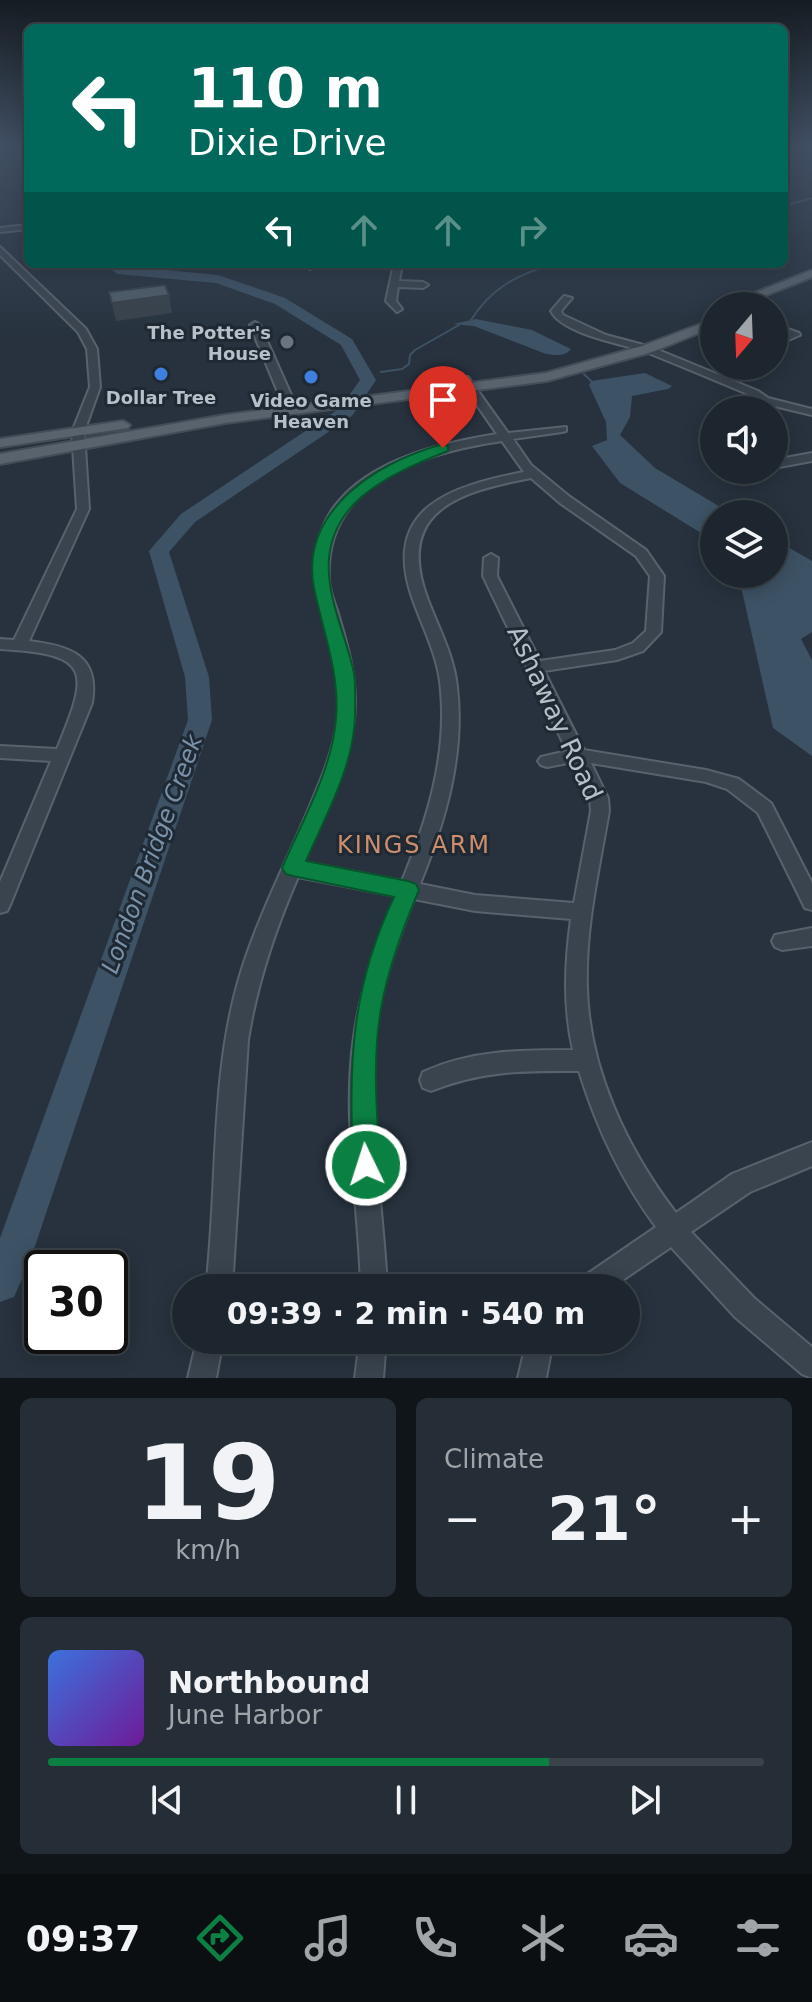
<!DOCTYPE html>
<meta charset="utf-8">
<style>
:root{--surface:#1d262e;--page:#252e36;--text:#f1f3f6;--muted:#a0a5aa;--line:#3b434a;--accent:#0b8043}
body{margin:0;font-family:"DejaVu Sans",sans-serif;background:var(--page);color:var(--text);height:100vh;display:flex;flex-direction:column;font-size:30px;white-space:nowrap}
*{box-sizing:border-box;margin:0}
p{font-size:26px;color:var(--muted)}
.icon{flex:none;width:44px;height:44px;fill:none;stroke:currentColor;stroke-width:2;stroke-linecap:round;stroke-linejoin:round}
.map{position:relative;height:1378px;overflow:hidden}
.side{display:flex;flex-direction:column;gap:20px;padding:20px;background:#101519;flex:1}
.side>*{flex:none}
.banner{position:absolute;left:24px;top:24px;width:764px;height:244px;border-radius:12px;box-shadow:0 4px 20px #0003,0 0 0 2px var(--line);background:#00695c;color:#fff;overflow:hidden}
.needle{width:52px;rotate:199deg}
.tools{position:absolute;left:700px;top:292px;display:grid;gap:16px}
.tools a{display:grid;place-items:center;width:88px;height:88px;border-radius:50%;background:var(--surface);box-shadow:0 4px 20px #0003,0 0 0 2px var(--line);font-size:40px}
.speed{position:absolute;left:24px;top:1250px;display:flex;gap:16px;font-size:40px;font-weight:700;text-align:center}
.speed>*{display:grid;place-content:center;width:104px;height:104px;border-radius:50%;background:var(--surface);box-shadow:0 4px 20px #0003,0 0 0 2px var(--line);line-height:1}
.speed .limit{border:4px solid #111;border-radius:12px;background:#fff;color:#111}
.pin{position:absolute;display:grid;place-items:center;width:68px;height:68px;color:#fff;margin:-82px -34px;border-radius:50% 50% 50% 0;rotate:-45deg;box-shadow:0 0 8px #0007}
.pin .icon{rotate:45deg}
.me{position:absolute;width:88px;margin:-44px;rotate:356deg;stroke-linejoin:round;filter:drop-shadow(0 0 6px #0008)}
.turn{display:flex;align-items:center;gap:28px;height:168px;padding:0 32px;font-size:36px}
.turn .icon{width:104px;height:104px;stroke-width:2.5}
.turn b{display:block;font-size:56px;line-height:68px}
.lanes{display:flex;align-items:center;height:76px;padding:0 32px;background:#0003;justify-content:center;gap:40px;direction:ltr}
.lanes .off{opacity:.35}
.big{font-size:60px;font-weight:800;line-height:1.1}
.side .card{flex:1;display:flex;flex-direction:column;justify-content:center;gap:12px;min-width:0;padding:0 28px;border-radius:12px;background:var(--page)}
.side .dial{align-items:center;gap:0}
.dial b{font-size:104px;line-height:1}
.song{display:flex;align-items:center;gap:24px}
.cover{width:96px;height:96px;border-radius:12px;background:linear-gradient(135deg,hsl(220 70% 55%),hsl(280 70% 35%))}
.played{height:8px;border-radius:4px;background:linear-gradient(90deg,var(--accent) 70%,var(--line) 70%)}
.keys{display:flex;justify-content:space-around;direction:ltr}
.heat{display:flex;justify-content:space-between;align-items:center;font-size:44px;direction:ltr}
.side .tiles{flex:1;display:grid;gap:20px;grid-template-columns:1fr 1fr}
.card:last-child{grid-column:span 2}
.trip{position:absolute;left:172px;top:1274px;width:468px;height:80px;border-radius:40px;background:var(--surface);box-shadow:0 4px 20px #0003,0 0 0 2px var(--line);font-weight:800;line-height:80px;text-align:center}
.menu{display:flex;height:128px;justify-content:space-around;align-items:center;background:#0c0f12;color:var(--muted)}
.menu .icon{width:56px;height:56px}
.menu .selected{color:var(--accent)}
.menu b{font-size:36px;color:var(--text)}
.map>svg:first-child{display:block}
</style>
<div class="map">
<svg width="812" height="1378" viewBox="0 0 812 1378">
<rect width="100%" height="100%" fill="#27323e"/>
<path fill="#3d5265" d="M476,319L532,330L571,349C565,357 556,355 546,354L474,326L453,324Z
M645,373L672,386L668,389L632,396L630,417L620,435L655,468L732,514H714V541L620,483L592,446L607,440L606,422L589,385L591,381Z
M774,539L812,561V632L801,639L812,660V756L773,728L742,591L732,574H774Z"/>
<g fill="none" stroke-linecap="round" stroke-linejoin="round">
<path stroke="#3d5265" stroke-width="2" d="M784,206L812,198
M471,320C492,287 517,275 553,264
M381,372L402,369L409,364L410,355L415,350L459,325
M584,374L591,381"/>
<path fill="#3d5265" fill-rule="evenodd" d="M105,264L218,275L285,298L352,339L376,380L352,416L195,522L169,552L209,677L212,720L30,1261L14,1297L0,1302V1238L188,720L185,677L149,551L181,514L340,408L360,380L341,345L275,304L216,283L117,274Z"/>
<defs>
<path id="minor" d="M28,225V229L0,232V228Z
M0,247L86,329L97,349L100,387L84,432L89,509L29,641C70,646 100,655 92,703L10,905L7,911L0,913V882L51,761L0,758V746L57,749C89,671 93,654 0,649V639L14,640L77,509L72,432L90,387L87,349L78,332L0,255Z
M306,264H314V266L310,269Z
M394,264H402L399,281L423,282L428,285L423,288L398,287L396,301L402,309L397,312L386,301Z
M564,296L572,298L561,311L563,315L606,335L651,347L758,391L768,398L812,409V415L749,400L747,398L750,395C716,381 681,366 646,352C623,344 562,334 551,311Z
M255,322L260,325L292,397L290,399L280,397L250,325Z
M782,327L799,333L800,335L786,341L774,336V331Z
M460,377H468L508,433L566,427V431L562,432L513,439L531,465L570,497L646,550L664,576L661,632L643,651L617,660L544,671L584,750L706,770L739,779L771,803L812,883V910L805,908L758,813L727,789L706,782L591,763L608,798L609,811C599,870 585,928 587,988C589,1069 627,1149 676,1213L732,1174L812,1142V1166L750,1192L691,1232L754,1298L812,1347V1378L802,1374L735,1317L671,1247L611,1288H576L580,1279L656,1227C621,1180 596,1126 579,1071C523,1071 484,1070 431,1091L423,1088L420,1080L423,1072C472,1050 520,1050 573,1050C563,1006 565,963 571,919L475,911L414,899C396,945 379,992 375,1042C368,1124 383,1206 387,1288H361C359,1205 342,1119 354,1037C361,987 377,942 396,896L298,877C275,930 257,983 248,1040L232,1288H206C218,1187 210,1081 238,982C254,926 281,873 304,820C318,787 334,753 338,717C346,645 287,571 335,506C370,459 442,443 497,434L459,379ZM502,441L524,472C452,486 381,507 412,597C423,629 439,657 441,691C447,757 427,821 402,881L304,862C326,812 355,757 355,701C355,672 347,644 339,617C336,606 330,594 329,582C322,482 422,453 502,441ZM531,478L560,503L636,556L650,576L646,631L633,643L615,650L540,661L497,576L498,558L491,554L484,558L483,576L567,751L541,757L538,761L541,765L547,767L573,762L590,798L591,811L574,903L475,895L420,884C445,822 465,756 457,687C454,656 439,629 428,600C394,511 458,492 531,478Z
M714,426V455L710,454L702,441L710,428Z
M812,453V461L774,468V460Z
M812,928V946L782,950L775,947L772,941L775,935Z
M197,1340H223L216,1378H188Z
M360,1340H386L383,1378H355Z
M527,1340H553L546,1378H518Z"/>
<path id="major" d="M812,270V277L739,306H722Z
M714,319V327L652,352L547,381L225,423L0,464V454L225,415L546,373L642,346Z
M123,421L130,425L128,428L0,447V439Z"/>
</defs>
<use href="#minor" stroke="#58626c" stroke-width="4"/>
<use href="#major" stroke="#444d57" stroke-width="4"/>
<use href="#minor" fill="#3a444e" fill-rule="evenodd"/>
<use href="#major" fill="#59636e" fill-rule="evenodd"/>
</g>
<path fill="#38414a" d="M169,295L172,313L116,321L112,303Z"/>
<path fill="#505d69" stroke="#38414a" stroke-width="2" d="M165,285L169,295L112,303L109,292Z"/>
<linearGradient id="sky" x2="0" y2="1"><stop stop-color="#151c22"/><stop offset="0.43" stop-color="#414f63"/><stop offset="1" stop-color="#414f63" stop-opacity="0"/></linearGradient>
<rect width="812" height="339" fill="url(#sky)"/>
<path fill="#0b8043" stroke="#07532c" stroke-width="2" d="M443,444L448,446V451C387,475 318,505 330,584C334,615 348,643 354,673C356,687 355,703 355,716C354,766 325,817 306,861L408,881L416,884L419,890C403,928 388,968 381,1009C372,1060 377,1113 380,1165L376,1174L366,1178L357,1174L353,1165C349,1064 350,990 394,897L293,876L286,874L282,868C302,821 332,770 336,719C340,673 323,632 314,588C299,509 379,462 443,444Z"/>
<circle fill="#6b7280" stroke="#1f2933" stroke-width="3" cx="287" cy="342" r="8"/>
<g fill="#3f7fe0" stroke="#1f2933" stroke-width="3">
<circle cx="161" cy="374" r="8"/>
<circle cx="311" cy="377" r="8"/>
</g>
<g text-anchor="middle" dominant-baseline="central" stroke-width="6" stroke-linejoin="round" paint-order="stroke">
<g font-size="18" font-weight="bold" fill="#b7bfc9" stroke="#1f2933">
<text x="271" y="332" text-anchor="end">The Potter's<tspan x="271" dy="21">House</tspan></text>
<text x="161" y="397">Dollar Tree</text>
<text x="311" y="400">Video Game<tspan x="311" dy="21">Heaven</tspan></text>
</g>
<g font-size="24" letter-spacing="2" fill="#ce8e6c" stroke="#1f2933">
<text x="414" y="845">KINGS ARM</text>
</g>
<g font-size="24" font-style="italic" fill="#7992aa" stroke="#1f2933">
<text transform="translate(152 854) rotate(-70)">London Bridge Creek</text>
</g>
<g font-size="26" fill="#b7bfc9" stroke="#1f2933">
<text transform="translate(555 713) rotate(65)">Ashaway Road</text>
</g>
</g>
</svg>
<div class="tools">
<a><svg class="needle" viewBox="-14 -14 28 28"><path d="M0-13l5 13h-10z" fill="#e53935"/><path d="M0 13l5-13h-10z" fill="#a0a5aa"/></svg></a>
<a><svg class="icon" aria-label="sound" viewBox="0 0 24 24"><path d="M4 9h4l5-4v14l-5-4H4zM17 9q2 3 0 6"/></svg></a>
<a><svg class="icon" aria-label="layers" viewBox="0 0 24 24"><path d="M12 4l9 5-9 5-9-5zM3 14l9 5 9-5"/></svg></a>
</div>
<div class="speed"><div class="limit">30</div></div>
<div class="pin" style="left:443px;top:448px;background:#d93025"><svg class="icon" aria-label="arrive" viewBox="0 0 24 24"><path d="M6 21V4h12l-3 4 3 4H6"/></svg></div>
<svg class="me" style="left:366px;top:1165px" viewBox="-20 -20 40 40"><circle r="17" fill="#0b8043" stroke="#fff" stroke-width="3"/><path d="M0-11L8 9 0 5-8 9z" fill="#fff"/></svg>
<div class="trip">09:39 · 2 min · 540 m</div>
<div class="banner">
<div class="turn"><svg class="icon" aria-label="left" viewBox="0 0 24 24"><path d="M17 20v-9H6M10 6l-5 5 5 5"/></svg><div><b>110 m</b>Dixie Drive</div></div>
<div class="lanes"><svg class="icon" aria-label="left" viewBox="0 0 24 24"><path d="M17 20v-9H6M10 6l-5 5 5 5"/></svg><svg class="icon off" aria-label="ahead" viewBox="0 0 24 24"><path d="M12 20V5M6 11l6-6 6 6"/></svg><svg class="icon off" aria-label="ahead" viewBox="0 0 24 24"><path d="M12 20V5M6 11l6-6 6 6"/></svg><svg class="icon off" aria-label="right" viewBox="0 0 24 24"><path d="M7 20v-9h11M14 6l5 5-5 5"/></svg></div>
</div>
</div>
<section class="side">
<div class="tiles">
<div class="card dial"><b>19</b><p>km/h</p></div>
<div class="card"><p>Climate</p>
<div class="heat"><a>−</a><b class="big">21°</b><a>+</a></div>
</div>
<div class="card">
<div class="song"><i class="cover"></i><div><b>Northbound</b><p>June Harbor</p></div></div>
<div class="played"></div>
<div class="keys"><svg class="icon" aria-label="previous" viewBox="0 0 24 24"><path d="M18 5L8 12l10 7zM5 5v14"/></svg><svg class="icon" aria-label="pause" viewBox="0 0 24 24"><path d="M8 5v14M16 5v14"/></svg><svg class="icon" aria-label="next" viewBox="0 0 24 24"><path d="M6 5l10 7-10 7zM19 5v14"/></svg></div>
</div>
</div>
</section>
<nav class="menu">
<b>09:37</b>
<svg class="icon selected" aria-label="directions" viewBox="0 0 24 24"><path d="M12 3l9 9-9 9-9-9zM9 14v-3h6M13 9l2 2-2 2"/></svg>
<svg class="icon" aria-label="music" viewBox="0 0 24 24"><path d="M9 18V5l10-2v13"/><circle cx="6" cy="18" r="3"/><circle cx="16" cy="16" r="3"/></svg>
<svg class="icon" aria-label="phone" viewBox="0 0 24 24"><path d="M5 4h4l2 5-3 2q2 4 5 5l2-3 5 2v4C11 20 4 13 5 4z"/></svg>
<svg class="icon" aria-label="climate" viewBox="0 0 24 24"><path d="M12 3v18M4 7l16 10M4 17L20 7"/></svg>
<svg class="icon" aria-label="car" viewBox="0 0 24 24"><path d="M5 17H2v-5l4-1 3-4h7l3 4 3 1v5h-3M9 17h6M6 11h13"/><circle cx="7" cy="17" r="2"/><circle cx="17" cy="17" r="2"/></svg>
<svg class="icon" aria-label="filters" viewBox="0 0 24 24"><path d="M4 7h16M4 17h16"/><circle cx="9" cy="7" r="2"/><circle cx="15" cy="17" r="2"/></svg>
</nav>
